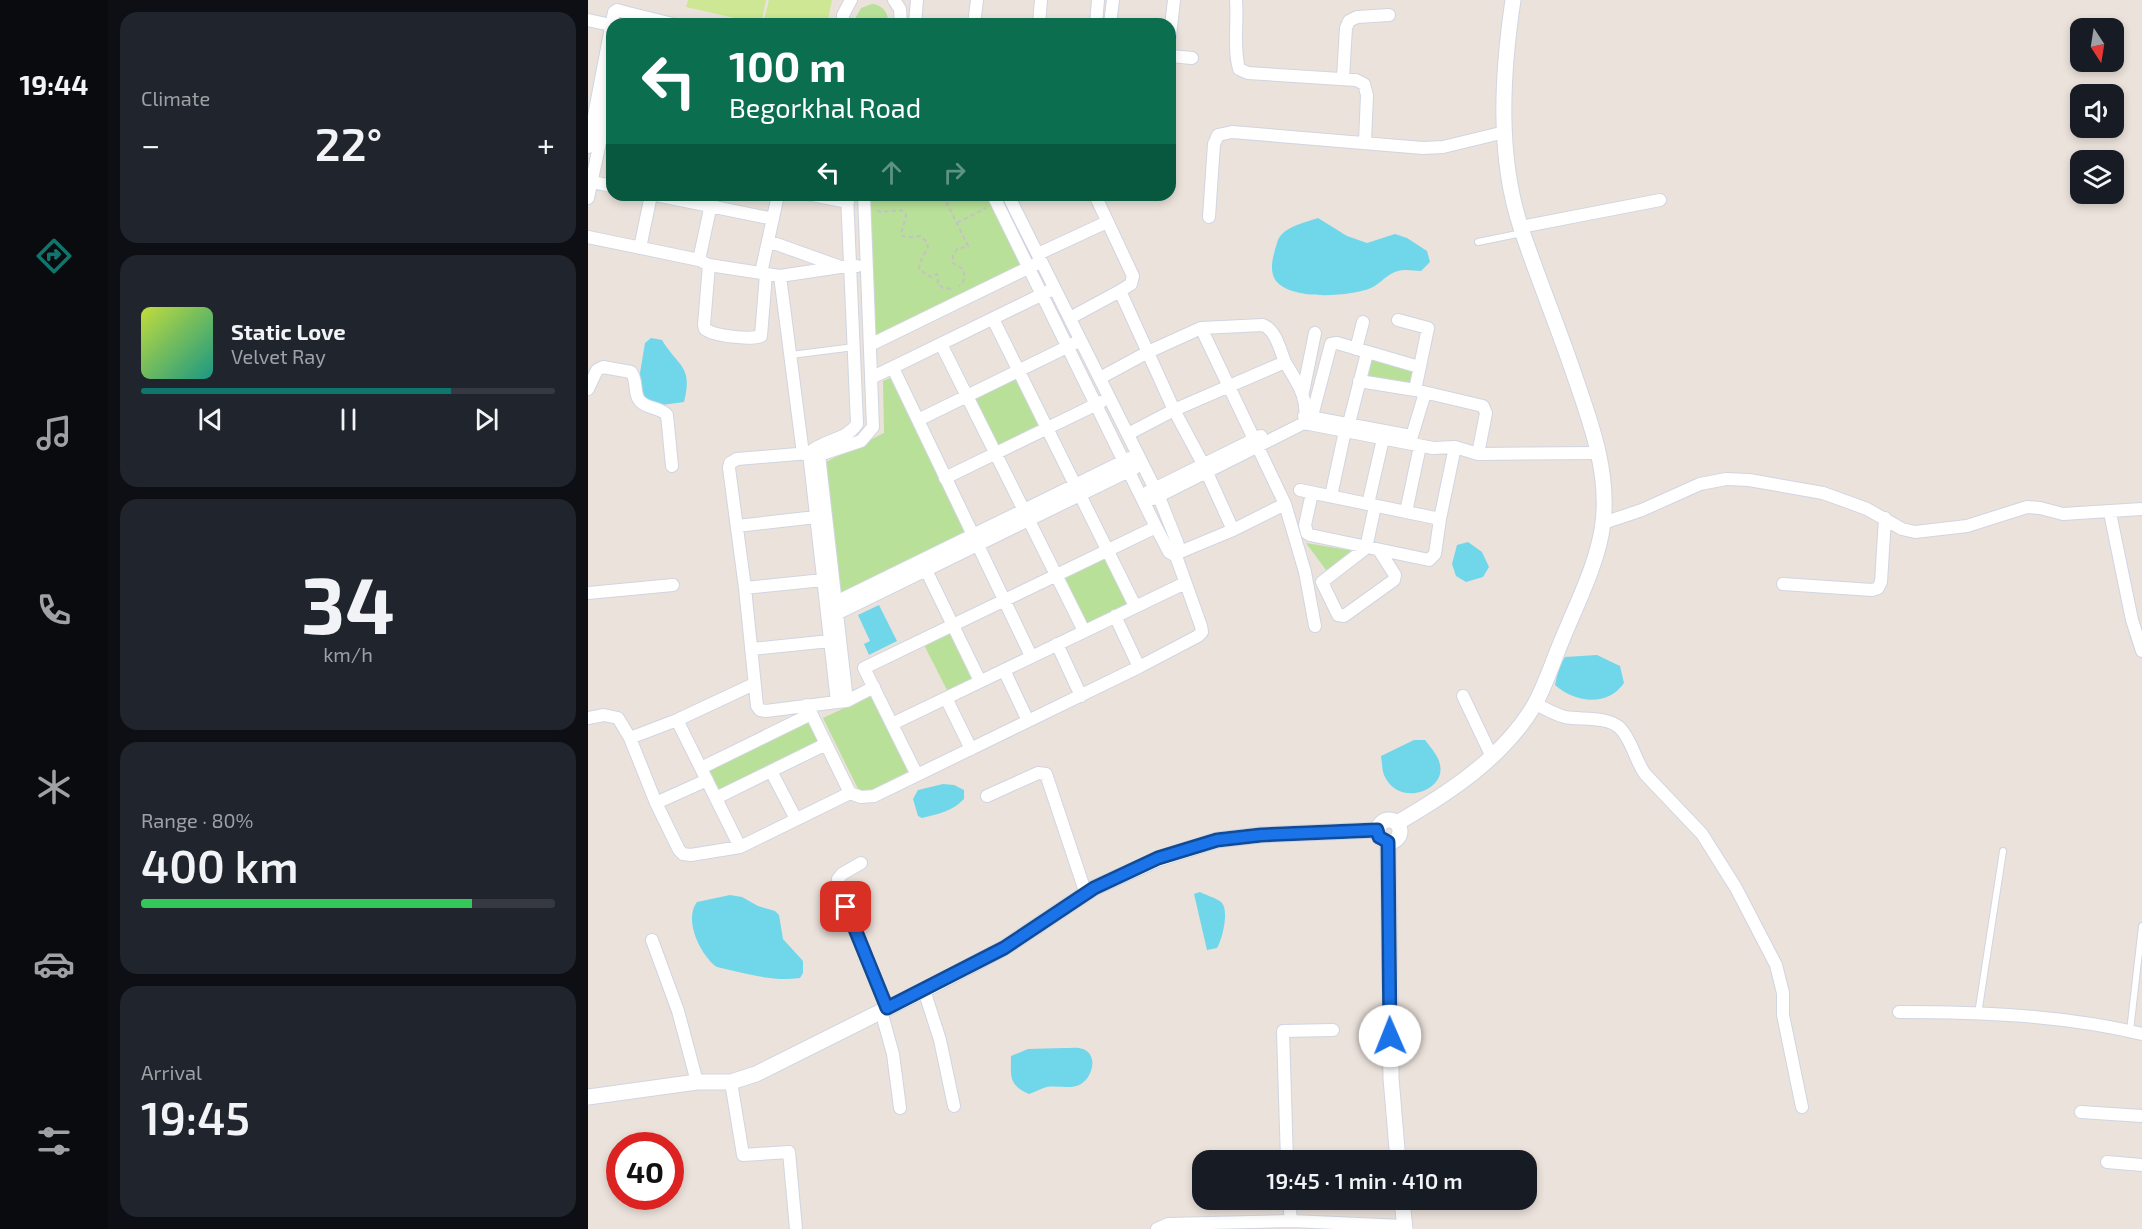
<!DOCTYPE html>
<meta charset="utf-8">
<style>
:root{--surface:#171b24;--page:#20242c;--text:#f1f3f6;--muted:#9ea1a6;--line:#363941;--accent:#0f766e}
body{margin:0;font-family:"Exo 2",sans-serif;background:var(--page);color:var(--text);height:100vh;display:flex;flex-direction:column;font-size:22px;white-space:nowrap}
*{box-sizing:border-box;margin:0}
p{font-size:20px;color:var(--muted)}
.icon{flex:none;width:33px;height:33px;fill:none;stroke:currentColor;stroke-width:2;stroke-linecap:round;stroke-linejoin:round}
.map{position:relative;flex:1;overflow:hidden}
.panel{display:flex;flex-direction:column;gap:12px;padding:12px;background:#0d0f14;width:480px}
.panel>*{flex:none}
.banner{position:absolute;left:18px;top:18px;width:570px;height:183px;border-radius:18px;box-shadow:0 3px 9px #0003;background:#0b6e4f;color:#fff;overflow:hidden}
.needle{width:39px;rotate:168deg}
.controls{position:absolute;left:1482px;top:18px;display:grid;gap:12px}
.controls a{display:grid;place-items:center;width:54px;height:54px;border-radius:12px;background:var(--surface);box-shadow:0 3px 9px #0003;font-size:30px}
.speed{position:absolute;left:18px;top:1132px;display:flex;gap:12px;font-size:30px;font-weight:700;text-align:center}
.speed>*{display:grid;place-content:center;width:78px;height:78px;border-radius:50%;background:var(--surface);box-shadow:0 3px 9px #0003;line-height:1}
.speed .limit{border:9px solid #d22;background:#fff;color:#111}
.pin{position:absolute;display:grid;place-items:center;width:51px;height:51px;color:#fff;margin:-26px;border-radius:12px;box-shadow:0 3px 9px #0006}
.me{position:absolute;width:66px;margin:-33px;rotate:359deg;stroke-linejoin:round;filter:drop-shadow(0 0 4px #0008)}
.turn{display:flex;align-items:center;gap:21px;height:126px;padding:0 24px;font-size:27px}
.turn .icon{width:78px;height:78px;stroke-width:2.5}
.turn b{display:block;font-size:42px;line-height:51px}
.lanes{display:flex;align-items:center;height:57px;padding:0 24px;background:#0003;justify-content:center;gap:30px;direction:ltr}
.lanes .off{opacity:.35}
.big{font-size:45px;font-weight:600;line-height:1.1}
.panel .widget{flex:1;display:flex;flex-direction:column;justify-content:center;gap:9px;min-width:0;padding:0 21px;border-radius:18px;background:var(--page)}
.panel .dial{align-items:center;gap:0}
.dial b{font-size:78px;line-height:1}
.song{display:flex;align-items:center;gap:18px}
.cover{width:72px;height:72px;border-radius:9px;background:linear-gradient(135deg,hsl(70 70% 55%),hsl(170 70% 35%))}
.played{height:6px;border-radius:3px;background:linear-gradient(90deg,var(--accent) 75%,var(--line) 75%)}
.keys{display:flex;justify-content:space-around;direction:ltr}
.heat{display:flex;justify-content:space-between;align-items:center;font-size:33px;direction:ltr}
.charge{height:9px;border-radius:4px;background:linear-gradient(90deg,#34c759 80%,var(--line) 0)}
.trip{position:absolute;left:604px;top:1150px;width:345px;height:60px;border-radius:18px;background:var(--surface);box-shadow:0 3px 9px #0003;font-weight:600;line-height:60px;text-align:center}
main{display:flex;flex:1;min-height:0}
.tab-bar{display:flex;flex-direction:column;width:108px;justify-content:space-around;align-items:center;background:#090b0e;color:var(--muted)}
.tab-bar .icon{width:42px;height:42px}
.tab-bar .on{color:var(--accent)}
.tab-bar b{font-size:27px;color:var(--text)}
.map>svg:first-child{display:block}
</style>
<main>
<nav class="tab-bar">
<b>19:44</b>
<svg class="icon on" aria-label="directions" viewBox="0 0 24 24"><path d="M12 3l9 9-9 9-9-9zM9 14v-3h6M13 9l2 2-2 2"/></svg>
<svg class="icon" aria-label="music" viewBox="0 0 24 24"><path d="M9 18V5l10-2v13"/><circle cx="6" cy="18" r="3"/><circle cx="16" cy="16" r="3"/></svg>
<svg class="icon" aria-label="phone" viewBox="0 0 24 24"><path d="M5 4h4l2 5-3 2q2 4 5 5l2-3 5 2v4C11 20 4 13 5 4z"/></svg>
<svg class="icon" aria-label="climate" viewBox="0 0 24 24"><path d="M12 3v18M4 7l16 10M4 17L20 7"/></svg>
<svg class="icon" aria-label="car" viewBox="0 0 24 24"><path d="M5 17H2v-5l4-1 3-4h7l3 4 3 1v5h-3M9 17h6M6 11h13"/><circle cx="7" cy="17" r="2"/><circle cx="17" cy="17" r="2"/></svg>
<svg class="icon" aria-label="filters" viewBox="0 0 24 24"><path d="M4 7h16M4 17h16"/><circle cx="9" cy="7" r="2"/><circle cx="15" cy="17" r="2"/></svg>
</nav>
<section class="panel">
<div class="widget"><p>Climate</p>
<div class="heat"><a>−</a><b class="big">22°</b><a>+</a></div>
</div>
<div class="widget">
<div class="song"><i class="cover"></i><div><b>Static Love</b><p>Velvet Ray</p></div></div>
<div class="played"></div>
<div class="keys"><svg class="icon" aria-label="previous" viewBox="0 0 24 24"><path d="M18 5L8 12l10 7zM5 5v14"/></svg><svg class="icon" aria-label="pause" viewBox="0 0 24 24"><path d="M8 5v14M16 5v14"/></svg><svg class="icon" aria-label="next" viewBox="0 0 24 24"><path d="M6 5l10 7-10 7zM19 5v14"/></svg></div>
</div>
<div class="widget dial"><b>34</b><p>km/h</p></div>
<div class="widget"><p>Range · 80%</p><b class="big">400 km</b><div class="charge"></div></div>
<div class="widget"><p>Arrival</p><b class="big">19:45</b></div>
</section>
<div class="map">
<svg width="1554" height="1229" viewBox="0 0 1554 1229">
<rect width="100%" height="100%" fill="#ebe2db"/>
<path fill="#b9e098" d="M284,4C295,5 301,13 300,24H269L268,17L273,8Z
M281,195H400L434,265L286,337Z
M775,357L829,369L824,394L769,382Z
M429,375L455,426L409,449L383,398Z
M302,378L379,533L251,596L238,462L296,433L295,381Z
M718,543L772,552L741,574Z
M519,553L544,605L497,627L472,576Z
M364,629L389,680L361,694L335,643Z
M284,695L321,771L273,795L235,718Z
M222,718L235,743L129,795L117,769Z"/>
<path fill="#cde794" d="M100,0H178L173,24L98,7Z
M181,0H244L239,24H175Z"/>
<path fill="#70d7ea" d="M730,218L759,236L779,243L807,234L819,238L839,251L842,262L833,271C826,271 817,269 810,271C800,273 792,284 783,288C762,297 693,302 685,275C682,265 686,253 689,243C693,227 716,223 730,218Z
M63,338L74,340C91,368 105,365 96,402L74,405L56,401L50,385L57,343Z
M880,542L894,552L901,567L895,577L878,582L868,576L864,564L869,545Z
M291,605L309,641L281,655L276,644L282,641L270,615Z
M1009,655L1032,666L1036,683C1020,707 987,703 967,685L971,667L977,657Z
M826,740H837C842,747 851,756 852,765C858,791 810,808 796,775C794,770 794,762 793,756Z
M355,784L366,785L376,790V799C365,811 350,814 334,818L330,816L325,799L330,790Z
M612,892C618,895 628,898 633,902C642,910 634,940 629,948L619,950L606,894Z
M142,895L154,897L170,906L187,911L191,915L195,939L215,961V973L212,978C184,982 156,973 129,967C113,956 95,920 109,902Z
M476,1048C482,1048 490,1047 495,1049C511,1055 504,1078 493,1084C483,1090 470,1085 459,1087C454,1088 447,1092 441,1094C420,1085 423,1076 423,1056L440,1049Z"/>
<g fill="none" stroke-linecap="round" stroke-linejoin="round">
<defs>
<path id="service" d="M890,242L934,233
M203,355L266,347
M1390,1014L1415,851
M1542,1031L1554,926"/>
<path id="minor" d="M306,0L312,9L313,24
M648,0C650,23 645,47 651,69L660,73L768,80L776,84L779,95L777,142
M0,20L23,25
M37,24L40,13L85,24
M255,24V15L263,0
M327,24L329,0
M386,24L389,0
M451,24L453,0
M508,24L510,0
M522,24L525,0
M582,36L586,0
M582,56L604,58
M755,78L758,28L761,21L769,17L801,15
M0,147L26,12L29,10L40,13
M4,182L24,186
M68,195L185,219
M224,195L260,202
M405,195L568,527L581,552L588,556L592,552L589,542L571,497L420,195
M507,195L545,276L543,284L532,291
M0,198L24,86
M621,217L626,144L630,135L644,132L835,148L855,147L917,132
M933,227L1072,200
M0,237L111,260L121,265L192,276
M180,241L250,266
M52,248L63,195
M450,254L519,222
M111,260L125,195
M121,265L116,325L117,329C126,336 162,340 173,336L178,274
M173,273L190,195
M482,318L532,291L586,410L615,464L645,530L592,552
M405,319L547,606
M810,320L840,328L827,390
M613,328L697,504L717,572L727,626
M353,344L496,631
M282,345L448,264
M768,349L775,322
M305,368L443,656
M283,378L461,291
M512,378L560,352L613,328L675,325C688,330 692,350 697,362
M771,381L827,390L895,406L898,413L890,454
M0,389L9,370L15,367L43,372C50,380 45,394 52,401C59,409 72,407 79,415L84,466
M715,392L727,333
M716,416L823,436
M724,416L743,344L749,343L831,367
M330,420L487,343
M761,423L779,353
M540,434L586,410L697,362C708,381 722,399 716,422
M824,436L837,393
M221,453L249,702L259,701L231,455
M221,453C236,439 258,441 269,424L259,195
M215,454L192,276L252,267L269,266
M357,478L513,402
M712,490L852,519
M560,492L673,436
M724,493L717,525L719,533L722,535L841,560L847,554L852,519L867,447
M743,496L757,431
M565,499L716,423L845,448L867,447L890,454L1011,453
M780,504L795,439
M787,506L778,548L734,582L750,615L756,616L806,580L807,575L791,550
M818,512L832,446
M1522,513L1544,620L1554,651
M1015,523L1054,510L1112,484L1138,479L1161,480L1235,493L1279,509L1314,529L1327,532L1379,526L1439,507L1452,508L1475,514L1554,509
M149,526L228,517
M645,530L697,504
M338,570L392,681
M1195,584L1284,590L1290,588L1293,582L1297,518
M157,588L235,580
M0,593L85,585
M242,605L542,458
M527,616L551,667
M242,617L547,468
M469,644L493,696
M164,649L242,641
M416,670L440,721
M166,684L89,720L42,738L68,803L91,850L95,854L103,855L152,847L262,793L219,705
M875,696L904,757
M358,698L383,749
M259,701L286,687
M249,702L178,711L172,710L169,706L157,588L141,468L142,463L149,459L221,453L231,455L273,441L285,427L276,195
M947,703C957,709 966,714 977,717C994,720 1019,716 1032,728C1044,740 1047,760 1057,774L1114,834L1148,888L1188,965L1195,993V1015L1214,1107
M0,718L16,715L30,718L42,738
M89,720L152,847
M304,724L597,583
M113,768L223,714
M183,771L208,819
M329,775L276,668L568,527
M262,793L273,797L286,796L551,667L610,636L614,632L613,626L588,556
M399,796L450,773L458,774L498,894
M128,798L238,744
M68,803L119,780
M273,863L254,874L250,879V887L299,1008
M64,940L90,1011L109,1082
M336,990L352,1040L366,1106
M293,1011L305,1054L312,1108
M1311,1012C1392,1012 1475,1015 1554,1034
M143,1082L155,1155L201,1152L208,1229
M1493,1112L1554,1116
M699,1161L695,1031L745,1030
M1519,1162L1554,1165
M701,1200L703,1221
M569,1229L580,1224L703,1221L816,1226"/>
<path id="tertiary" d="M790 831a11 11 0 1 1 22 0a11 11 0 1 1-22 0Z
M809,823C861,793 916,757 947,704C958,684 965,661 974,640C989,603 1010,563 1015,523C1021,474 1004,426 988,380C971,329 950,279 933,228C909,156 914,74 925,0
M800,842L803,1078L810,1161
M0,1097L109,1082H143L168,1074L352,982L416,948L506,888L570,859L629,840L673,835L789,830
M814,1200L817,1229"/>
</defs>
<use href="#service" stroke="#d0d5e1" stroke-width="8"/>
<use href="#minor" stroke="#d0d5e1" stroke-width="14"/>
<use href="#tertiary" stroke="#d0d5e1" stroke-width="17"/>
<path stroke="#c3c3c3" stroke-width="2" stroke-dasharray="4.5 3" stroke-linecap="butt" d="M355,195L380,246L369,249L365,256V263L375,269C377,275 377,283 371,286
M289,210L293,212L313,210L318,215C315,235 304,239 332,236L338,241L340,247L333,260L331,268L335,272L343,277L349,274L350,284L355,288L366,289
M369,223L398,208"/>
<use href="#service" stroke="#fff" stroke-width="6"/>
<use href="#minor" stroke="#fff" stroke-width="12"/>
<use href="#tertiary" stroke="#fff" stroke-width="15"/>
</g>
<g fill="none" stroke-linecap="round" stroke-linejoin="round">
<defs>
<path id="route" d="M258,907L299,1008L416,948L506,888L570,858L629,840L673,835L789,830L791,837L800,842L802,1036"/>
</defs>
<use href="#route" stroke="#114b97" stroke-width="15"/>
<use href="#route" stroke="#1a73e8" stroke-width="10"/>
</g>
</svg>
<div class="controls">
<a><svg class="needle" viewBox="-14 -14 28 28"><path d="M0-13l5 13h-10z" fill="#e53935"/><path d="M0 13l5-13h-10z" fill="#9ea1a6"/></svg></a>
<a><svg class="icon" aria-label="sound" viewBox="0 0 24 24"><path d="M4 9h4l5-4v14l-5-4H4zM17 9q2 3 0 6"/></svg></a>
<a><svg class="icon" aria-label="layers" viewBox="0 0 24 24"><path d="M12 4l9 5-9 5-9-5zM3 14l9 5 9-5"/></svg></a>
</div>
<div class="speed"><div class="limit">40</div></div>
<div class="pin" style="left:258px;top:907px;background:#d93025"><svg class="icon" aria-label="arrive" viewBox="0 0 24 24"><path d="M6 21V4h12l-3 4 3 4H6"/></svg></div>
<svg class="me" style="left:802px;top:1036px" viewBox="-20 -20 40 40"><circle r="19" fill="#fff"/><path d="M0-13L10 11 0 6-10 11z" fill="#1a73e8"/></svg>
<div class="trip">19:45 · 1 min · 410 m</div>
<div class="banner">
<div class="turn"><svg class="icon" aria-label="left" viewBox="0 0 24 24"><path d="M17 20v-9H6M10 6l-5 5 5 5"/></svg><div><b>100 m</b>Begorkhal Road</div></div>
<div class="lanes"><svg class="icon" aria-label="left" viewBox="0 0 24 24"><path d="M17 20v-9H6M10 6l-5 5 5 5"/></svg><svg class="icon off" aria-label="ahead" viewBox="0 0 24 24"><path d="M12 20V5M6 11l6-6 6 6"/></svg><svg class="icon off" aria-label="right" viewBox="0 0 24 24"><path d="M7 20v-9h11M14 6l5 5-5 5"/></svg></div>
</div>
</div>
</main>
